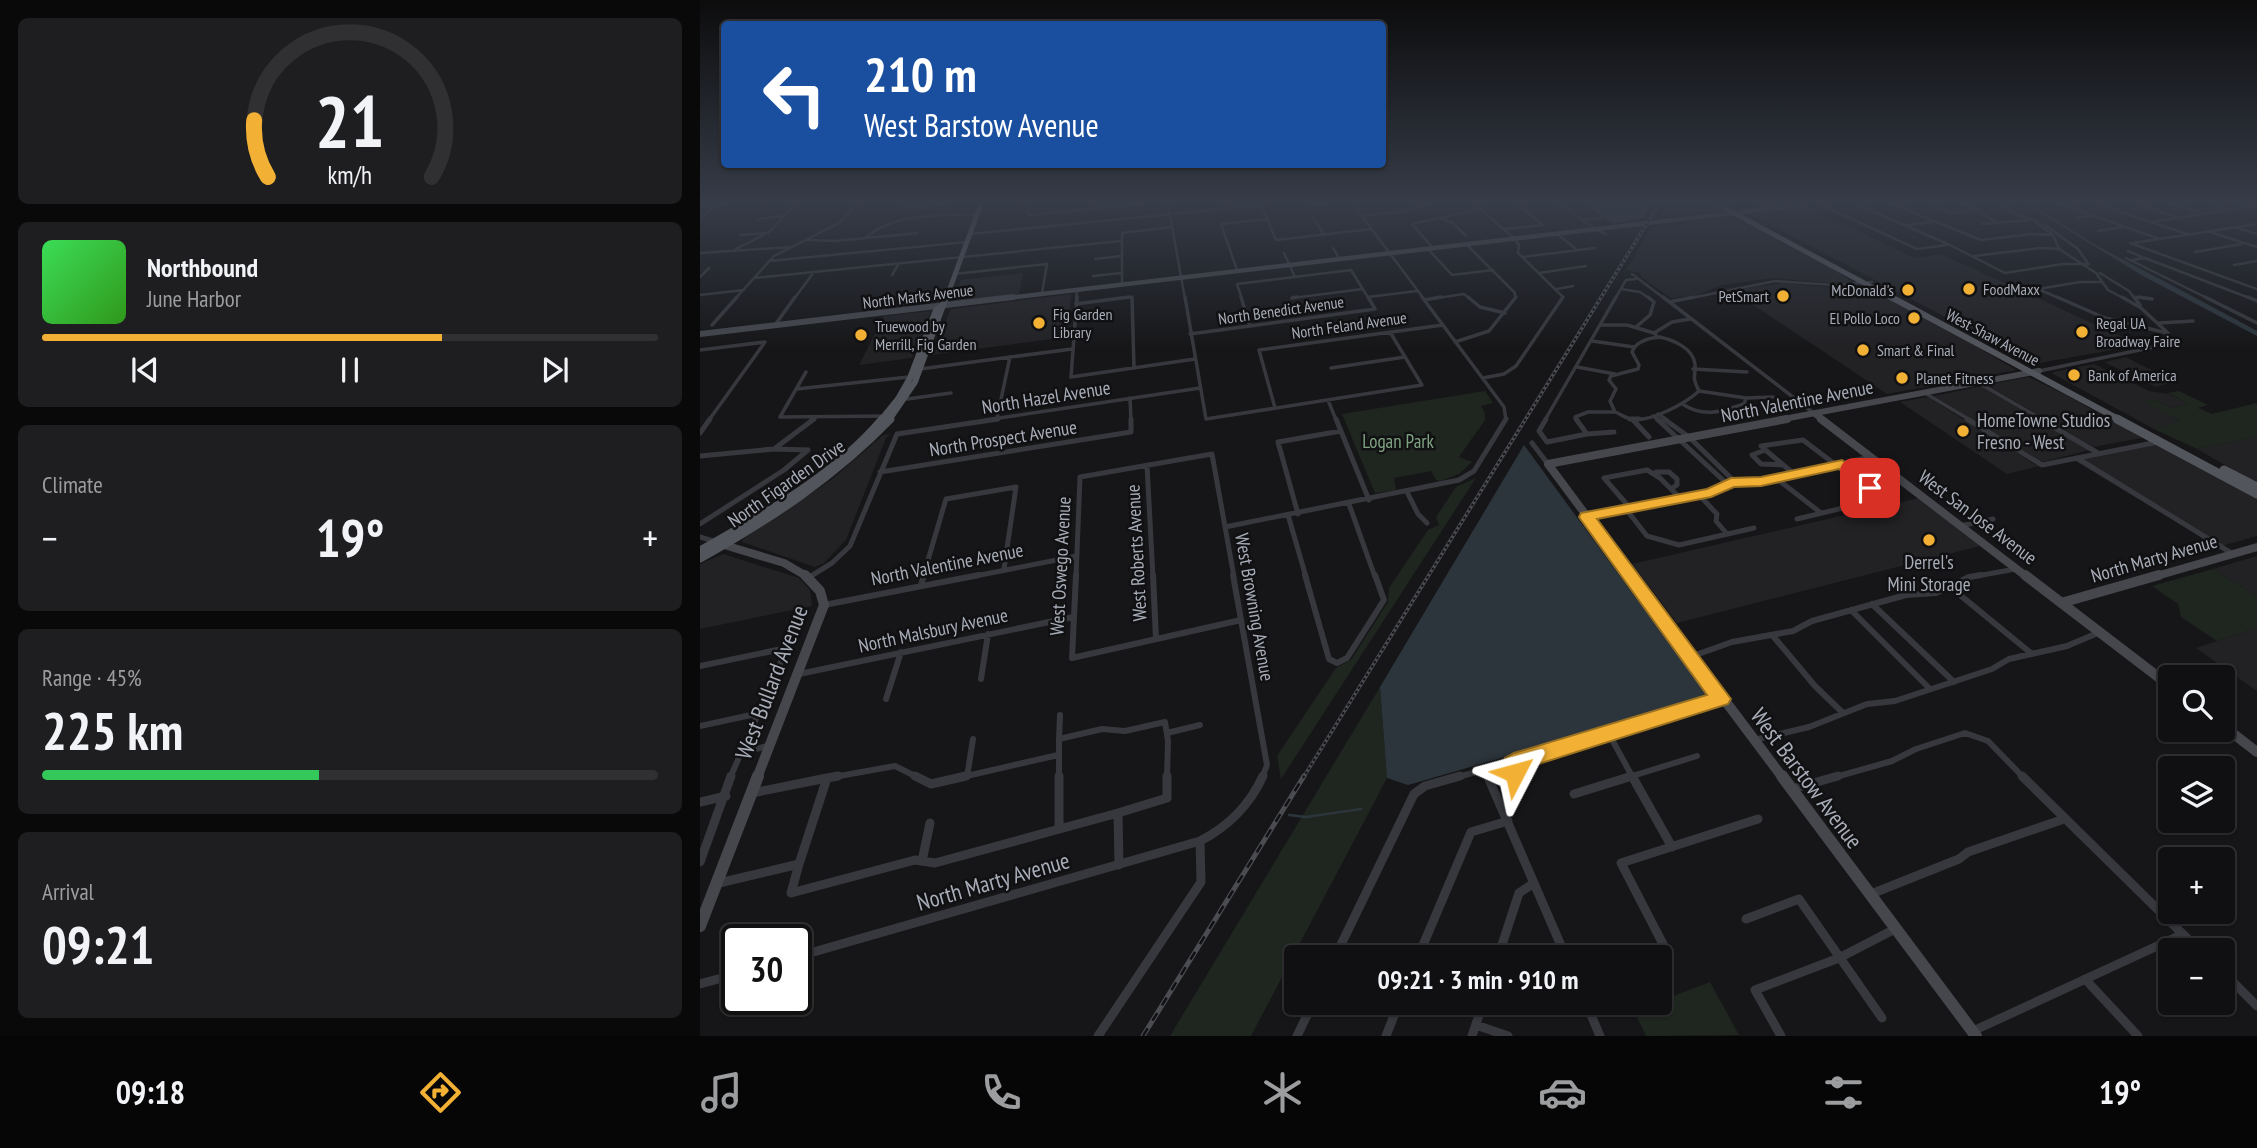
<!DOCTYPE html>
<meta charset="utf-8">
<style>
:root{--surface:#101012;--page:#1e1e20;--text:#f1f3f6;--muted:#9c9d9f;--line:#303032;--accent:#f2b134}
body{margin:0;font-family:"PT Sans Narrow",sans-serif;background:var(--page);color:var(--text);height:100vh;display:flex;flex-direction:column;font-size:26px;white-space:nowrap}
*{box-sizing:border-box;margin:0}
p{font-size:23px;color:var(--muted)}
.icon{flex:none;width:38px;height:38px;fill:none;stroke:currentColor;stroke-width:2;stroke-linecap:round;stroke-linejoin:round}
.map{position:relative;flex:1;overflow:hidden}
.side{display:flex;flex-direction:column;gap:18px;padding:18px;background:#09090a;width:700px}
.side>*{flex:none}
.banner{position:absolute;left:21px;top:21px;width:665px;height:147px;border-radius:7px;box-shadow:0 2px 5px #0004,0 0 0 2px var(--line);background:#1a4fa0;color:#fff;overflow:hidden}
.controls{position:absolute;left:1458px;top:665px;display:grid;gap:14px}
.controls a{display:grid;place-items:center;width:77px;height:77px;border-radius:7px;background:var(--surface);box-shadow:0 2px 5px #0004,0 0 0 2px var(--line);font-size:35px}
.speed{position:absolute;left:21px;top:924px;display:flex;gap:14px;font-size:35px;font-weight:700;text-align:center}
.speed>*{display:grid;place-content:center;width:91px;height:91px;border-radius:50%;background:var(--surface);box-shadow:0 2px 5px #0004,0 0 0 2px var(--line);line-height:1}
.speed .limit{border:4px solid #111;border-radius:10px;background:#fff;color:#111}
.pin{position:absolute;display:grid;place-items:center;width:60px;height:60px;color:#fff;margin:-30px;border-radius:14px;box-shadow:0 4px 10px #0006}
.me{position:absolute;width:77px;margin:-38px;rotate:51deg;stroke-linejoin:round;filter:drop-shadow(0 0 5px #0008)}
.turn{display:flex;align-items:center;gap:24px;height:147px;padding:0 28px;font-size:32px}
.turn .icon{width:91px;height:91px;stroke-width:2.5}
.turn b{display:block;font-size:49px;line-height:60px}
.big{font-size:52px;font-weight:600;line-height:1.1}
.side .tile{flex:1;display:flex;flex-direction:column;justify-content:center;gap:10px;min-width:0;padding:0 24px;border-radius:10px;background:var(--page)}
.side .dial{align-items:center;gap:0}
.dial svg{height:182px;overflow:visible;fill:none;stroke:var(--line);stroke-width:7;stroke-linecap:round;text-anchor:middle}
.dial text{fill:var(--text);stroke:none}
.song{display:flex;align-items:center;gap:21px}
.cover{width:84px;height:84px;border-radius:10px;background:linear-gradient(135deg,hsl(130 70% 55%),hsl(110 70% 35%))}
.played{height:7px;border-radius:4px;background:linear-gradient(90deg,var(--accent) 65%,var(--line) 65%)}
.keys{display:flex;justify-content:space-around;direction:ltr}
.heat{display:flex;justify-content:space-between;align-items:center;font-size:38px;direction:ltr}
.charge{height:10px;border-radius:5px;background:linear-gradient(90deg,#34c759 45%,var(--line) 0)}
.trip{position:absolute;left:584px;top:945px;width:388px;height:70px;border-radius:7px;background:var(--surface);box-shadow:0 2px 5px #0004,0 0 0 2px var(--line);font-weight:600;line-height:70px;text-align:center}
.dock{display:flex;height:112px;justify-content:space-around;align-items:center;background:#060607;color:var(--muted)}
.dock .icon{width:49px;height:49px}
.dock .current{color:var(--accent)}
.dock b{font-size:32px;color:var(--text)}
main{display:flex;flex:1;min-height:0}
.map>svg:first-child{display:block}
</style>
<main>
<section class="side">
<div class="tile dial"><svg viewBox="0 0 100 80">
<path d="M14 69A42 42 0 1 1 86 69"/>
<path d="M14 69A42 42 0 0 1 8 44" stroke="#f2b134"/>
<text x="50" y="56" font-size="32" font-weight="700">21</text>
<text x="50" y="72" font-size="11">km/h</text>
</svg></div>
<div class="tile">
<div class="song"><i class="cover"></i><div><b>Northbound</b><p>June Harbor</p></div></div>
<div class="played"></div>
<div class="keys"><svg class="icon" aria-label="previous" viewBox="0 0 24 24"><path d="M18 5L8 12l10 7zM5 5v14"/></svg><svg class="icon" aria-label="pause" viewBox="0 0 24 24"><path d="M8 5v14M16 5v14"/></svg><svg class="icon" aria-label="next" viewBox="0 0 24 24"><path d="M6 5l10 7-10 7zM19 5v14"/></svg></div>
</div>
<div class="tile"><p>Climate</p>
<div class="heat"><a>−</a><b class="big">19°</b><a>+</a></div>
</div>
<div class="tile"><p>Range · 45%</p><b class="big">225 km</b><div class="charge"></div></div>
<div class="tile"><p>Arrival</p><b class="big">09:21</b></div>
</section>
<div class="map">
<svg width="1557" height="1036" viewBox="0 0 1557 1036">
<rect width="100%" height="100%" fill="#161618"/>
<path fill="#222225" d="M966,204H1011L1025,211L965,217L960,214Z
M1104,206L1215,258L1241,254L1440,345L1334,364L1050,214Z
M1031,216L1131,267L1152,282L1131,283L1073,278L1022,285L997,295L971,298L941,277L940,273L926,270L951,228Z
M323,273L319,294L253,301L261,280Z
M1083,283L1137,288L1166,287L1264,339L1316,370L1187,394L1031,290Z
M371,294L367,337L232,355L251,309Z
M231,311L212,358L159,365L184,316Z
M1426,357L1439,364L1476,381L1456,387L1404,362Z
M1394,364L1449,391L1469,394L1490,404L1471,408L1455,400L1445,402L1482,422L1454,429L1353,374V372Z
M1329,377L1368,396L1442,438L1393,447L1287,385Z
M1282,386L1389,449L1390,450L1342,462L1336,460L1234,396Z
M1228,397L1334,464L1339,466L1307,474L1200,402Z
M191,434L186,438L146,540L124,563L115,567L42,542L43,539L131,480L183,435Z
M1557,437V483L1497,449Z
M1451,444L1460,446L1557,499V536L1518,547L1375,461Z
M1219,498L1280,546L977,623L932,564Z
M23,554L99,578L110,590L112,606L0,629V564Z
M1557,556V596L1513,569Z
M1557,628V691L1496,648Z"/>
<path fill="#1e261f" d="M785,391L793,403L781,406L785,413V420L759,457L772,462L759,474L740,481L736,480L731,471L694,478L696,490L675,493L642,414Z
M1479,391L1508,405L1498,408L1512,414L1557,403V437L1497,449L1454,429L1481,421L1443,402L1455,400L1471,408L1489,404L1468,393Z
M776,478L581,779L577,756L636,668L651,660L688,602L689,588L728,530L739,525L736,517L756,487Z
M1513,569L1557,596V628L1517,641L1481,617L1478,604L1452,586Z
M680,687L687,778L551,1036H470Z
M1010,982L1039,1035L946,1036L934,1011Z"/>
<path fill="#2c353c" d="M884,204H952L943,218L913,224Z
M1325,204H1331L1396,245L1537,320L1557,331V336L1443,276Z
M824,445L1009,698L708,785L687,778L680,687Z"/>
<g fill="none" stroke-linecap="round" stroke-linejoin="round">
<path stroke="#2c353c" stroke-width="2.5" d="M589,815L606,817L661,809"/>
<path stroke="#37383d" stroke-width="2.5" d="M329,204L327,213L330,215L441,204
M468,204L485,299
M561,204L576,240L672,229
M653,204L724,299
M775,204L814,238L819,245L818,253L863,297L862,299
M817,204L842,224
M860,204L894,228
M1119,204L1217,249L1246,245
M1156,204L1250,245L1305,273L1363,264H1389
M1192,204L1281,240L1332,234L1353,235
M1229,204L1251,213L1274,211
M1265,204L1295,221
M1301,204L1314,213L1336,221
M1360,204L1457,238
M1397,204L1487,234
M1436,204L1476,217
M1472,204L1502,213
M1508,204L1528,210
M607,206L626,204
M202,208L246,204
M662,216L701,212L727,204
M613,217L624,235
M0,218L18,204
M741,218L753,223L766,236
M1376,218L1389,216
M58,219L84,216
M882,220L902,218
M1333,220L1353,235L1359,249L1396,273L1408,290L1425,299
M1451,222L1557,206
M712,224L780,209
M712,224L733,248
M1282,224L1329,220
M1207,225L1232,222
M1345,225L1378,249L1387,262
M1537,228L1557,234
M804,229L843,225
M896,230L906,234
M1398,231L1422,227
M1510,232L1557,247
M856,233L876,249
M270,234L562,205
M40,235L66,233
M165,238C195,212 241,216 278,214
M106,240L135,241L218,233
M1430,243L1557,289
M1433,243L1557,224
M766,244L815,293V299
M633,248L639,258
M36,249L69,232L96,204
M728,249L752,275L793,270
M1428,251L1442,257
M1495,252L1542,244
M0,253L91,247
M584,253L595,277
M1274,256L1341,248L1359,249
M822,257L895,248
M1426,258L1509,299
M395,259L421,256
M1432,260L1445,258L1552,299
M69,261L267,242
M1534,265L1557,261
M537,270L521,224L569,219
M839,273L886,266
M1400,273L1429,291L1435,299
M254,274L347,264L342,293
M932,274L965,299
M192,275L198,265
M393,276L421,273
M0,277L9,268
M54,278L421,241
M422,284V233L471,227
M857,289L873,286
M921,289L940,292L950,299
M1338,289L1361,299
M1338,289L1380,282H1402
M0,295L44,290
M668,297L717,291
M1434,297L1452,299
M592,298L663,289
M35,299L74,256L139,223L158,204
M94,299L114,272
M376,299L377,292
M415,299L432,297V299
M542,299L537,284L651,270L669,299
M730,299L764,294L770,299
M915,299L926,280L936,279
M986,299L1075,281L1134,285L1172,282"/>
<path stroke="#37383d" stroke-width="3.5" d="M377,297L371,377L495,359
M432,297L434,368
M485,297L506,419L722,385L690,332
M541,297L550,326
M722,297L804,407L806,420
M768,297L780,307L805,313
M963,297L1115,414
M1357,297L1405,318L1467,333
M1422,297L1441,308L1468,333
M1434,297L1440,305
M1438,297L1452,299
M1505,297L1557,323
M1548,297L1557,301
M592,298L597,297
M724,300L741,297
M969,302L994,297
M376,304L429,297
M1459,323L1493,321
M12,325L37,297
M75,325L95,297
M902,325H927L954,333
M550,326L675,309L668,297
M936,327L950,315L954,302L948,297
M490,334L550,326
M956,335L954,333L972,322L990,319
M960,337C973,340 993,348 995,364C996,378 991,375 999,391C986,403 950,423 931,419C926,418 920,414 915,412L910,401L916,389L909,380L911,376L938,369L939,365L932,352C936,341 949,338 960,337Z
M892,341L934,347
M755,342L789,331L816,297
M0,350L65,342
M877,367L915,374
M631,368L705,357
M220,369L372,349
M993,369L1047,372
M1339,371L1454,347L1465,340L1468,333
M106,372L80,417L187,416
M783,378L804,374L816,366L863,297
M1279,383L1343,420
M96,389L209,377
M1225,393L1270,420
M430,398L431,420
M1046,398L1073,397
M207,399L251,393
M628,400L636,420
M1044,404L1059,415
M984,405C1005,418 1022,411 1044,404L1046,398L999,391
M575,408L559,350L743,325
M958,414L967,420
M953,416L960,420
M297,418L310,357
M9,420L65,342
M111,420L116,417
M286,420L500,388
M845,420L916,297
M877,420L875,417L888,412H915"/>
<path stroke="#37383d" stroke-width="5" d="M636,419L669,500
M846,419L839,431L847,442L887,434L876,419
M930,419H939
M957,419L1024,481L1031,482
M964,419L989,437L1033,480
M1267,419L1342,465L1458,442
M1340,419L1398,453
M933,420L949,437
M0,433L10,419
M887,434L914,432
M832,443L848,464
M1061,446L1103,440L1136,465
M1063,448L1094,474
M74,449L114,419
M1065,450L1052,455L1061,464L1083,465
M0,456L74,449L108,450
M1377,458L1533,554
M447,465L453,577
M180,472L431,432V419
M956,472H969L977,479V485L971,489
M1076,478L1121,513
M707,492L718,514L727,523
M999,495L1017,514L1016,521L1027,534
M649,504L675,577
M930,508L904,478L947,470L960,478L980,498
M926,509L947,536L979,545L1054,528
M598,514L578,442L641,431
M588,515L606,577
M887,517L1011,493L1031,482H1061L1170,457
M1097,519L1164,503L1170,487L1142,464
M0,524L84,470L108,450
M1260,526L1293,519
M525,527L759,480L774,471L806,419
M0,537L16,542
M111,576L132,563L150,546L197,434L298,419
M223,577L246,499L316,487L304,569
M270,577L377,556
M376,577L380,477L512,454L534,577
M1271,577L1316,569"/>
<path stroke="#37383d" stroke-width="6" d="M376,575L372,658L541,620
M453,575L456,639
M533,575L567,765L562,778
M605,575L629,659L637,663L647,658L684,600L675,575
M221,585L224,575
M1249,586L1332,654
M1172,604L1254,682
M124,605L279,575
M1151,610L1230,689
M1073,636L1115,686L1143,713
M990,657L1032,642L1093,631L1112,621L1206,595L1236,593L1269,577L1281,575
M0,666L87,648
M99,674L373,617
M281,679L288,634
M186,699L201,652
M0,726L60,713
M467,733L500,725
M909,734L933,778
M359,739L360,715
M1054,740L1109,727L1167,704L1195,701L1292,669L1309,659L1367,646L1400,632
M40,753L71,745
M799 769a8 8 0 1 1 16 0a8 8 0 1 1-16 0Z
M813,764L1021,699
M267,777L273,739
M30,778L87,648
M128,778L195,766L219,778
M258,778L358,755
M359,778V739L402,729L425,731L465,722L468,741L467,778
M754,778L776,772L788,777
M926,778L997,756
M1132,778L1192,761L1216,749L1265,733L1288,741L1324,778"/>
<path stroke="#37383d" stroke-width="9" d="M215,776L231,784L266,776
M359,776V829
M932,776L972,847
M1322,776L1499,950
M788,777L866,957
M1092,789L1138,776
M52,793L127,778
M874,794L932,776
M0,802L26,796
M418,813L467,798V776
M222,861L230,823
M0,862L31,776
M99,864L127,778L138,776
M19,883L99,864L91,893L215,860L235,863L418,813L419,865
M1171,894L1259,859L1268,852L1364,819
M1046,919L1099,899L1182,1018
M964,946L921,863L1058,819
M96,957L500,841C529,826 549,806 563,776
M635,957L714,794L725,786L760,776
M718,957L771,832L808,821
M798,957L819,893L834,883
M1522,971L1557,1006
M1385,979L1438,1036
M0,984L37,974
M886,1003L900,1036
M776,1025L808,1036
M1273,1031L1481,935
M398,1036L501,882L500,841
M597,1036L613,1003
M686,1036L699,1003
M772,1036L783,1003
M1081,1036L1055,990L1139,958L1195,929"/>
<path stroke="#45474d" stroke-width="4.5" d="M0,206L21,204
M1081,206L1104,204
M298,299L1085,207"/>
<path stroke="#45474d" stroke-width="6" d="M0,334L313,297
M1115,414L1123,420
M1078,420L1339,371"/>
<path stroke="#45474d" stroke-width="8" d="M1121,419L1327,577
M21,544L84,563L108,577
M932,577L848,464L1087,419
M1453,577L1557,547"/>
<path stroke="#45474d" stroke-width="10" d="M931,575L1083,778
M1325,575L1470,686
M1361,603L1459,575
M1522,725L1557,752
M57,778L124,605L120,591L105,575"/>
<path stroke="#45474d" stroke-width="12" d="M1082,776L1276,1036
M0,926L58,776"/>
<path stroke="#53555c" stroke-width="5" d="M1017,204L1194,299
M246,299L281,204"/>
<path stroke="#53555c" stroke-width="6" d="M1191,297L1420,420
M181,420L198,399L210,378L236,310L243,305
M189,420L215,382L246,297"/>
<path stroke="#53555c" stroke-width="9" d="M1417,419L1557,494
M1524,470L1557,487
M0,551C64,515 135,476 183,419
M0,558C70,519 135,476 190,419"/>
<defs>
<path id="rail-far1" d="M603,778L959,204"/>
<path id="rail" d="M443,1036L604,776"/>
</defs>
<use href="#rail-far1" stroke="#4a4c52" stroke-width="3.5"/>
<use href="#rail" stroke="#4a4c52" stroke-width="5"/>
<use href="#rail-far1" stroke="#111113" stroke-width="2" stroke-dasharray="2.5" stroke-linecap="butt"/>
<use href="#rail" stroke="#111113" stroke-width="2.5" stroke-dasharray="9" stroke-linecap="butt"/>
</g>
<linearGradient id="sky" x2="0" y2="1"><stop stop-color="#0c0c0d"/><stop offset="0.58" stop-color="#363c48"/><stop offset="1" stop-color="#363c48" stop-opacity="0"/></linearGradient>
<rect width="1557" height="349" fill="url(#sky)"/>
<path fill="#f2b134" stroke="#9d7322" stroke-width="2" d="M1142,460L1175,484L1178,488L1175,491H1165L1139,469L1061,486L1034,487L1011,497L897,519L1031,699L1028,704L829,767L825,769L823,779L815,782L807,779L802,764L805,758L814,753L1007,695L881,520L879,517L881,513L1007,489L1031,478L1061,477Z"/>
<g fill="#f2b134" stroke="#111113" stroke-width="2.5">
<circle cx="1269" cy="289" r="7"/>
<circle cx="1208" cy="290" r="7"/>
<circle cx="1083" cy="296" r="7"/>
<circle cx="1214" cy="318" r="7"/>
<circle cx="339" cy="323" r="7"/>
<circle cx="1382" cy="332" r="7"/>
<circle cx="161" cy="335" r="7"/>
<circle cx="1163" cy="350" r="7"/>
<circle cx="1374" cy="375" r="7"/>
<circle cx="1202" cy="378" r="7"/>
<circle cx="1263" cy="431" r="7"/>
<circle cx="1229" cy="540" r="7"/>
</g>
<g text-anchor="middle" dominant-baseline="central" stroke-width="5" stroke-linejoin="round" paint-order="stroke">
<g font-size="16" fill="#a8adb8" stroke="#111113" text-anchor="start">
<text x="1283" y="289">FoodMaxx</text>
<text x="1194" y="290" text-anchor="end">McDonald's</text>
<text x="1069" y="296" text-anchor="end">PetSmart</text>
<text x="353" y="314">Fig Garden<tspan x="353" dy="18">Library</tspan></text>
<text x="1200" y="318" text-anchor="end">El Pollo Loco</text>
<text x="1396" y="323">Regal UA<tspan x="1396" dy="18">Broadway Faire</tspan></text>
<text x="175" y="326">Truewood by<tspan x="175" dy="18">Merrill, Fig Garden</tspan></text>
<text x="1177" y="350">Smart &amp; Final</text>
<text x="1388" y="375">Bank of America</text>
<text x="1216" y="378">Planet Fitness</text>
</g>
<g font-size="16" fill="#a8adb8" stroke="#111113">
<text transform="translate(218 296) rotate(-7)">North Marks Avenue</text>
<text transform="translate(581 310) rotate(-8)">North Benedict Avenue</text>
<text transform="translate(649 325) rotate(-8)">North Feland Avenue</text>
<text transform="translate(1293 337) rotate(28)">West Shaw Avenue</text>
</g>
<g font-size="19" fill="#a8adb8" stroke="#111113">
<text transform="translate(346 397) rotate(-9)">North Hazel Avenue</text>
<text transform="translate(1097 401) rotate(-11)">North Valentine Avenue</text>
<text transform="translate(303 438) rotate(-9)">North Prospect Avenue</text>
<text transform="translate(86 483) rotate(-35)">North Figarden Drive</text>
<text transform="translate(1278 517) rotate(37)">West San Jose Avenue</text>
<text transform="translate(436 553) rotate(-93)">West Roberts Avenue</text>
<text transform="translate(1454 558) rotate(-16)">North Marty Avenue</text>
<text transform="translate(247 564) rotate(-11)">North Valentine Avenue</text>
<text transform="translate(360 566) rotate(-87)">West Oswego Avenue</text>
<text transform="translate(555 607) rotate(80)">West Browning Avenue</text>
<text transform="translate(233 630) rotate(-12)">North Malsbury Avenue</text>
</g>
<g font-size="19" fill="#a8adb8" stroke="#111113" text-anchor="start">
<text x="1277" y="420">HomeTowne Studios<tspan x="1277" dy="22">Fresno - West</tspan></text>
<text x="1229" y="562" text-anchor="middle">Derrel's<tspan x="1229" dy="22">Mini Storage</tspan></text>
</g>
<g font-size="19" fill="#7fa381" stroke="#111113">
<text x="698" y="441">Logan Park</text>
</g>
<g font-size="23" fill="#a8adb8" stroke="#111113">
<text transform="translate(71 682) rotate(-69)">West Bullard Avenue</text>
<text transform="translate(1107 778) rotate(53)">West Barstow Avenue</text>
<text transform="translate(293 881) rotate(-16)">North Marty Avenue</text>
</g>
</g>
</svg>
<div class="controls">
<a><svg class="icon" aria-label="search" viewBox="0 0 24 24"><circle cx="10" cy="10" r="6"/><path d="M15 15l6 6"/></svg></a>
<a><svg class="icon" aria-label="layers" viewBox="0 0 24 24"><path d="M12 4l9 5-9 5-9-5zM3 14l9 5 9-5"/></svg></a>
<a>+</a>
<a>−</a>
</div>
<div class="speed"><div class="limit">30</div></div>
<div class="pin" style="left:1170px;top:488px;background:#d93025"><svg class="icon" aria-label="arrive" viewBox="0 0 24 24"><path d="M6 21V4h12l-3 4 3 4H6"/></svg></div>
<svg class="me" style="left:815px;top:773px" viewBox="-20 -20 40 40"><path d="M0-17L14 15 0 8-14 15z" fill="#f2b134" stroke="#fff" stroke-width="4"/></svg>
<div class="trip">09:21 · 3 min · 910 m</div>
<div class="banner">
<div class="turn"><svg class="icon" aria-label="left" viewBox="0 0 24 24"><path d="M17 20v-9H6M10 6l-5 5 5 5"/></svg><div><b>210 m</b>West Barstow Avenue</div></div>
</div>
</div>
</main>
<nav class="dock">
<b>09:18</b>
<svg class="icon current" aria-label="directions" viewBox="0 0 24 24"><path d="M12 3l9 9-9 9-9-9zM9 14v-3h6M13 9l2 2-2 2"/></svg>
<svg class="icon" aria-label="music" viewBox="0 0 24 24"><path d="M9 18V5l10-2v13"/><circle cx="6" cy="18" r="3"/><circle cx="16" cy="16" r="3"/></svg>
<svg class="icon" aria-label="phone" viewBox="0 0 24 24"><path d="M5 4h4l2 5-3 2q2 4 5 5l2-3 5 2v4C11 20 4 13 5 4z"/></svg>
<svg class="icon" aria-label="climate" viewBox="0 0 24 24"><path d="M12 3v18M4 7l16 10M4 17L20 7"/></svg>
<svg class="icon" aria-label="car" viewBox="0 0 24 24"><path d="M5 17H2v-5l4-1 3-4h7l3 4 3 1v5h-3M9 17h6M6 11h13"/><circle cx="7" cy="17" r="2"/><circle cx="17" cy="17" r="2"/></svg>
<svg class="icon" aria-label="filters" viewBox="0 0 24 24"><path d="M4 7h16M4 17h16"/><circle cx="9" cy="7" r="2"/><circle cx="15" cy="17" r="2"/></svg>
<b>19°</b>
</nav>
